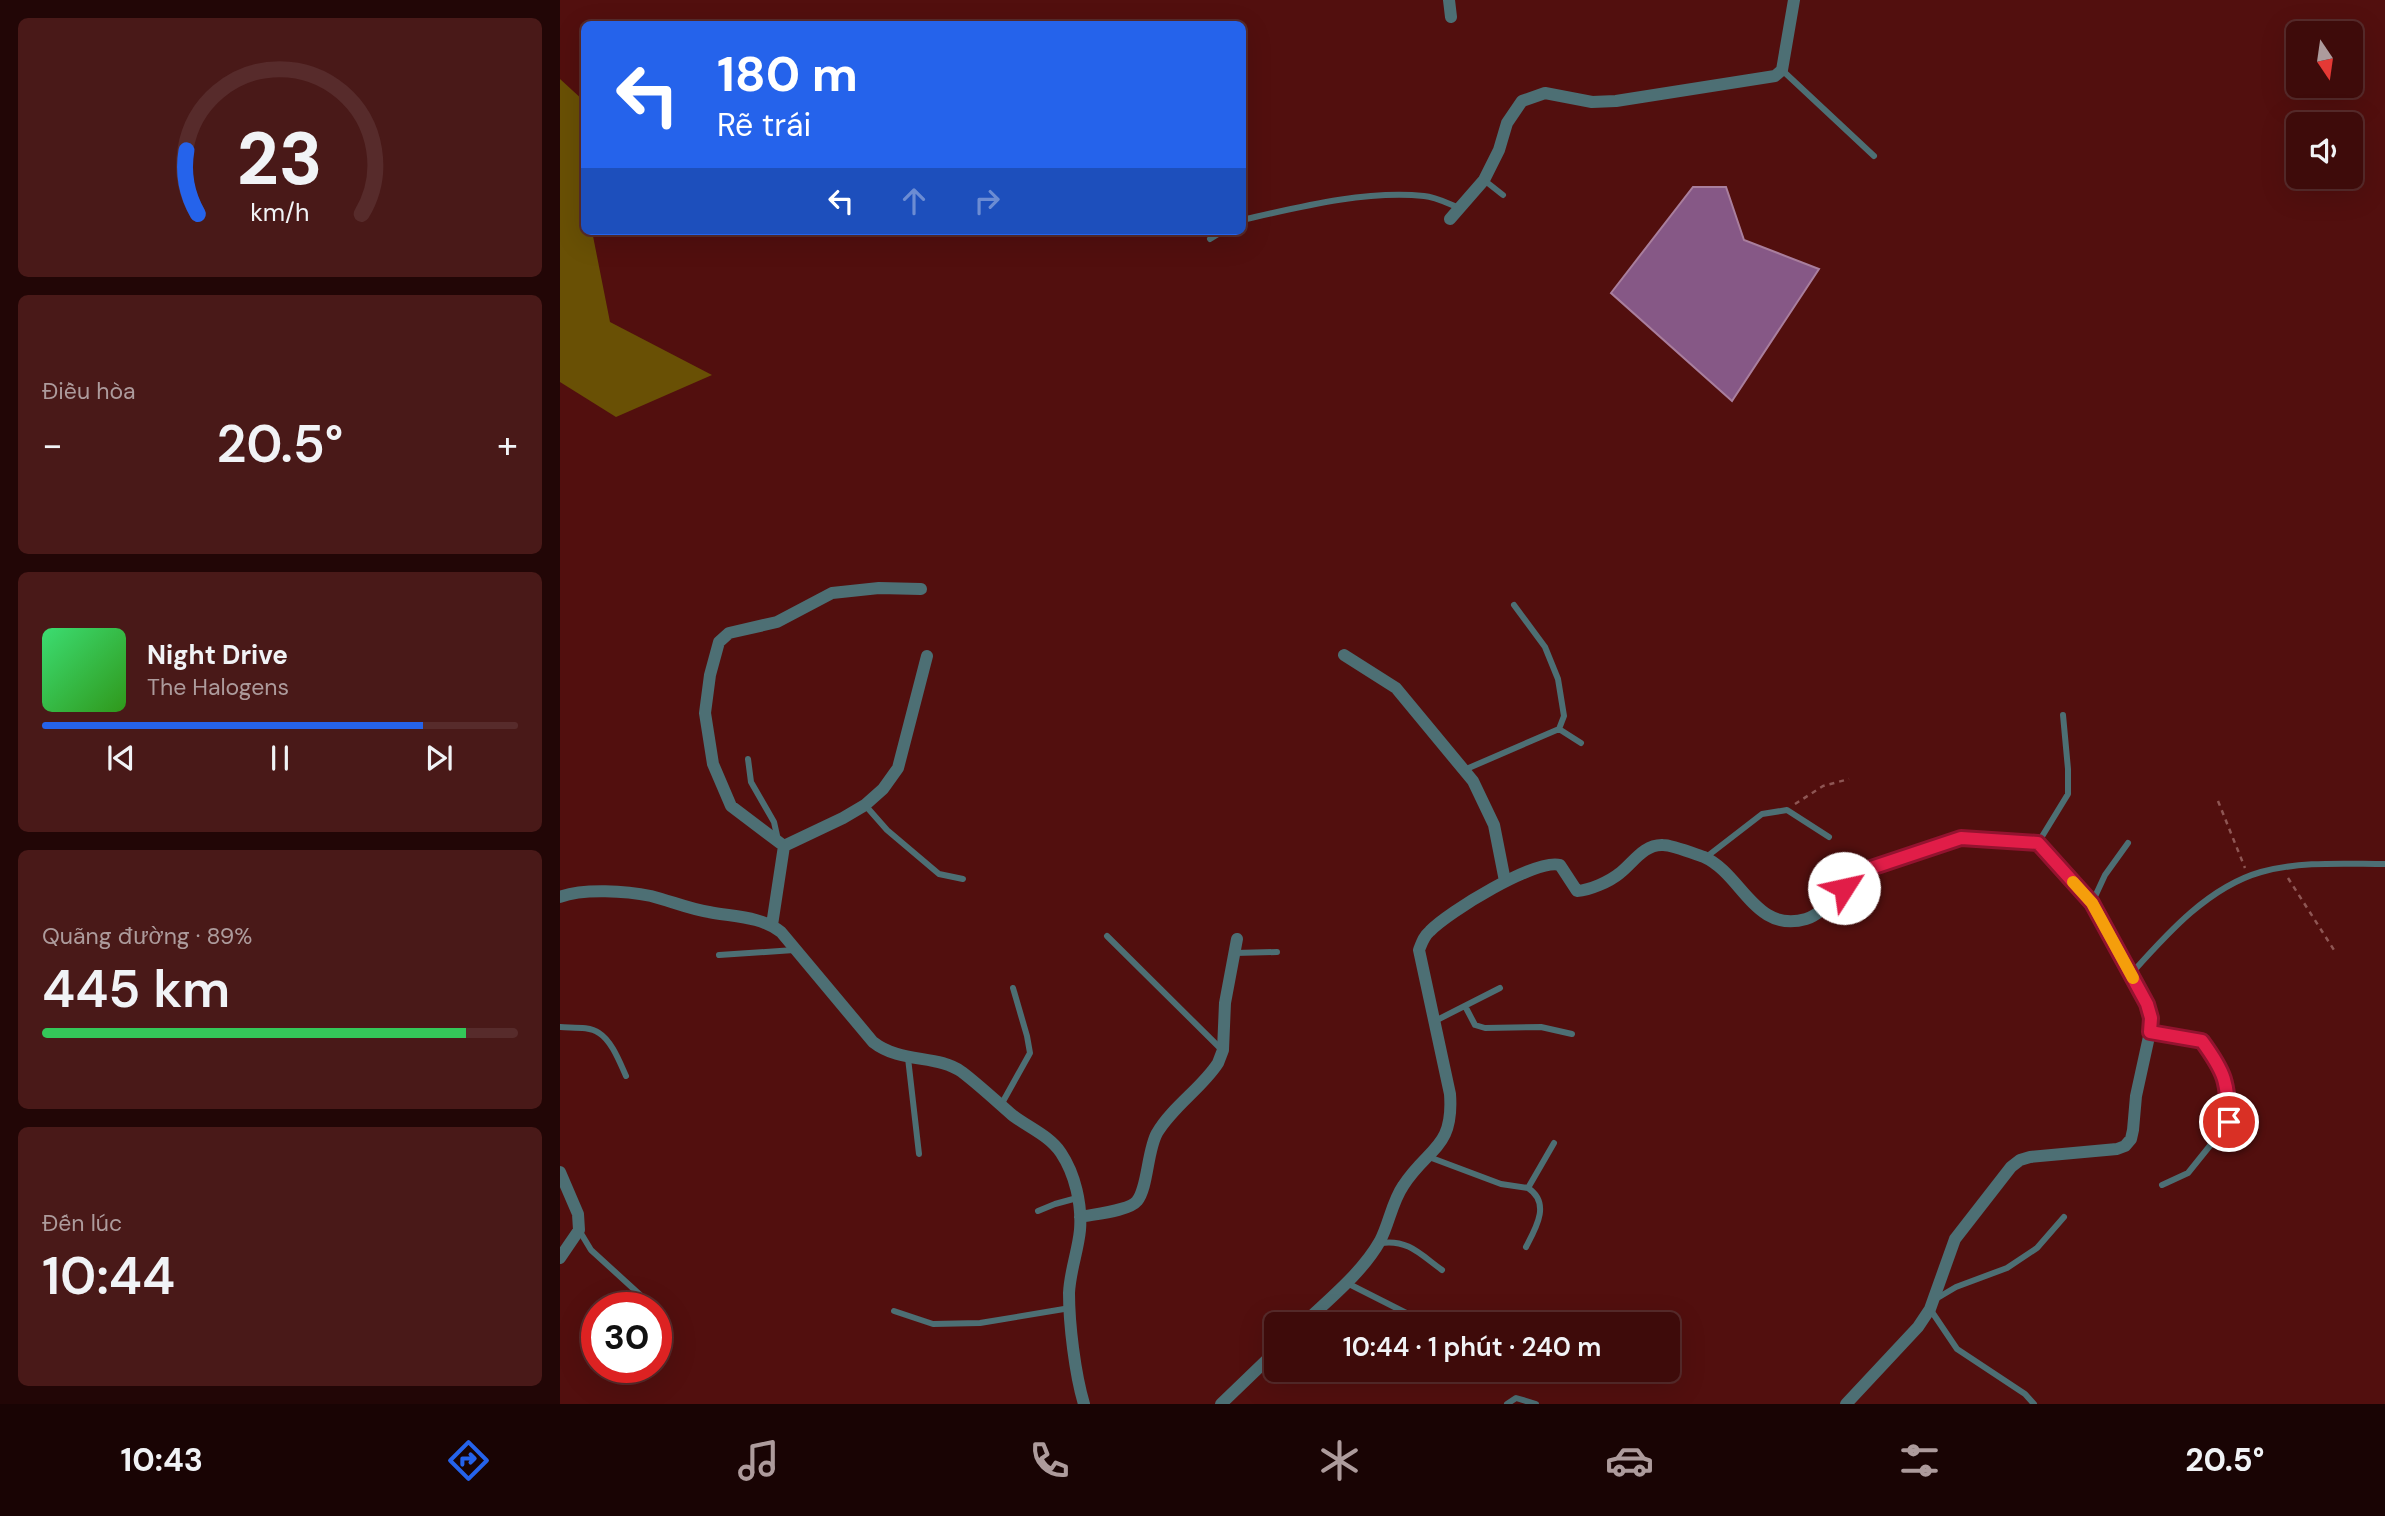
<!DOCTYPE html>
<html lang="vi">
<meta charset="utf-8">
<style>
:root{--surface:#3e0b0a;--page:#491918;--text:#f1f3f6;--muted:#ad9b9c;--line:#572b2b;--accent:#2563eb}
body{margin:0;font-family:"DM Sans",sans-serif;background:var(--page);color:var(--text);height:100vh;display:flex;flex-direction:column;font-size:26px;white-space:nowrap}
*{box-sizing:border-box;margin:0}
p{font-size:23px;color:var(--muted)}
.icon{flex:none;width:38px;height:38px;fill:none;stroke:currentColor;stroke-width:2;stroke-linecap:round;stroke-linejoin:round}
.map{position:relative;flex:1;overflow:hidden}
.drawer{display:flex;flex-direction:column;gap:18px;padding:18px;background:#220606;width:560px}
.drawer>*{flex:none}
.banner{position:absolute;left:21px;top:21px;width:665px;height:214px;border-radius:10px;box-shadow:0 7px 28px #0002,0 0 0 2px var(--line);background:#2563eb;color:#fff;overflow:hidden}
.needle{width:46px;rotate:167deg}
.tools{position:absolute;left:1726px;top:21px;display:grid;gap:14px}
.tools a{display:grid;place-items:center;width:77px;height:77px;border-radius:10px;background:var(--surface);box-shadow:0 7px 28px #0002,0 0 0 2px var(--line);font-size:35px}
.speed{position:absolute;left:21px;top:1292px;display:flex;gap:14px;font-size:35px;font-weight:700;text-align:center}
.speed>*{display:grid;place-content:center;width:91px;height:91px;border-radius:50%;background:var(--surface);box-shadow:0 7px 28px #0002,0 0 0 2px var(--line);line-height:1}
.speed .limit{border:10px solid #d22;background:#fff;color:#111}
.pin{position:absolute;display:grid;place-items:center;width:60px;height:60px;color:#fff;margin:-30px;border:4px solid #fff;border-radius:50%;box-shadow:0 2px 7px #0007}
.me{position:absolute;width:77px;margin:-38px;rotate:55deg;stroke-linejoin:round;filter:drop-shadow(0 0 5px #0008)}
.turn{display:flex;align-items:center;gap:24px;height:147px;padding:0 21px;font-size:32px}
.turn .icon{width:91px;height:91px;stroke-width:2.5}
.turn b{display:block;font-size:49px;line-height:60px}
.lanes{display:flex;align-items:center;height:66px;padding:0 21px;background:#0003;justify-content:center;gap:35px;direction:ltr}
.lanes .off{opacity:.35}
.big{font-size:52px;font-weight:600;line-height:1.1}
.drawer .tile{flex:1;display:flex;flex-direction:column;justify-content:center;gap:10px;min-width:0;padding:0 24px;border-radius:10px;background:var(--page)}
.drawer .dial{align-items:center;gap:0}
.dial svg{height:182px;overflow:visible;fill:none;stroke:var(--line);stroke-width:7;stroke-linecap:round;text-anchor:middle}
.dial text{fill:var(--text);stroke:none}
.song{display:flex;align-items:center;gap:21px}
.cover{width:84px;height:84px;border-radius:10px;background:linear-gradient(135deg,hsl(140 70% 55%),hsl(110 70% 35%))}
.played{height:7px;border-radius:4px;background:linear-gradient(90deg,var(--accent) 80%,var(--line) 80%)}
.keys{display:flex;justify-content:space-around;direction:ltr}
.heat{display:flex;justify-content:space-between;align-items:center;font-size:38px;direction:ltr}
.charge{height:10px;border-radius:5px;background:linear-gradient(90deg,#34c759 89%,var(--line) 0)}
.trip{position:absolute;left:704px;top:1312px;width:416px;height:70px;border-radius:10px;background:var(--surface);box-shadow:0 7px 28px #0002,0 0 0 2px var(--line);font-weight:600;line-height:70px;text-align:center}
.tabs{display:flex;height:112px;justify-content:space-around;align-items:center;background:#190404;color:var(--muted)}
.tabs .icon{width:49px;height:49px}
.tabs .on{color:var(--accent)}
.tabs b{font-size:32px;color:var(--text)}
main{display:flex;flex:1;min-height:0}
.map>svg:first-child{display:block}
</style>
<main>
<section class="drawer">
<div class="tile dial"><svg viewBox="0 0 100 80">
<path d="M14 69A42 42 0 1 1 86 69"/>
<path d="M14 69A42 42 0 0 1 9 41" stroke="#2563eb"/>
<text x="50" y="56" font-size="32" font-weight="700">23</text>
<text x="50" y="72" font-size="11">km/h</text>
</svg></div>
<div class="tile"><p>Điều hòa</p>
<div class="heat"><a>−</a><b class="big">20.5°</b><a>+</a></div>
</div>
<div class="tile">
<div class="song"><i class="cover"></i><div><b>Night Drive</b><p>The Halogens</p></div></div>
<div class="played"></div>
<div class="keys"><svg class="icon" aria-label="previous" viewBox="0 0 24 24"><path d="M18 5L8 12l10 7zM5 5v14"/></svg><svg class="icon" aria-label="pause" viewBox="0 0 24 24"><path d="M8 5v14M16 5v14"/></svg><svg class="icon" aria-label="next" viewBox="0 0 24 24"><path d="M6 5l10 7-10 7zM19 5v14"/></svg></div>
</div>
<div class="tile"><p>Quãng đường · 89%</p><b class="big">445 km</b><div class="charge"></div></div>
<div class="tile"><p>Đến lúc</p><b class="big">10:44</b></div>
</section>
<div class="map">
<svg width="1825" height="1404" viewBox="0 0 1825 1404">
<rect width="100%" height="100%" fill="#520f0e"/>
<path fill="#695005" d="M0,79L24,101V162L19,166L24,193V231H32L50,322L152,375L56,417L0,382Z"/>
<path fill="#865886" stroke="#a97e9d" stroke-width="2" d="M1133,187H1166L1184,240L1259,269L1172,401L1051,293Z"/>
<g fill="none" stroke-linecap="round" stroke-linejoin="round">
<path stroke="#8e5654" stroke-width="2.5" stroke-dasharray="5 5" stroke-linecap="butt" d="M1658,801L1685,868
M1235,804L1263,786L1289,779
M1728,878L1774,950"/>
<path stroke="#4d6f74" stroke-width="6" d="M1222,70L1314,156
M924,180L943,195
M682,220C739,207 806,190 864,196C876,197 889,204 900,208
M650,239L663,231
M999,729L1021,743
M188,759L191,782L214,822L218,840
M904,770L999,729L1004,716L998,679L985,647L954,605
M305,805L327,830L379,874L403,879
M1478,843L1508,794V769L1503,715
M1145,858L1202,814L1227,810L1269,837
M1532,903L1545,875L1568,843
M547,936L661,1049
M675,953L717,952
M159,955L234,950
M1571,974C1606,935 1648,887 1701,872C1741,861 1784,864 1825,864
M905,1006L915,1025L925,1028L981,1027L1012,1034
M875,1021L940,988
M0,1027C12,1028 29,1026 39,1033C52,1041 60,1063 66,1076
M1590,1032L1642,1041C1666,1074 1666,1081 1669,1122L1628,1173L1602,1185
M348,1058L359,1154
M441,1105L470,1053L467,1036L453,988
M869,1157L941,1184L968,1188L994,1143
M478,1211L495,1204L517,1198
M19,1230L31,1250L88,1302
M821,1243C848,1239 861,1255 882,1270
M966,1247C976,1228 991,1203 968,1188
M787,1283L870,1325
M1374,1300L1396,1287L1447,1268L1477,1248L1504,1217
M1370,1309L1397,1349L1465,1394L1474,1404
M334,1311L373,1324L420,1323L510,1308
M947,1404L956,1398L976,1404"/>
<path stroke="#4d6f74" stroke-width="12" d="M889,0L891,17
M890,219L924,180L939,150L947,123L962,101L985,93L1032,102L1056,101L1215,76L1222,70L1234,0
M784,655L836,688L913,781L934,825L945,881
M224,846L171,806L153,764L145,713L150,675L159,642L169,633L217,622L272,593L319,588L361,589
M0,897C23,888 67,891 91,896C111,901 129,909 149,912C174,917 200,916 221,932L313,1042C341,1064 377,1054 402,1072C419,1085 435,1100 451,1114C467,1127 489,1135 501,1153C515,1174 522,1204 520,1230C518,1251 510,1271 509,1293C509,1324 515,1374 524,1404
M212,925L224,846L283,818L305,805L323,789L338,768L367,656
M0,1172L18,1214L19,1230L0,1258
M520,1217C534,1214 569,1211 577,1201C588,1188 587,1151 597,1133C613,1106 642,1088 658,1063L663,1050L665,1003L677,939
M742,1325C769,1299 802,1273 820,1241C829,1224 832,1202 843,1186C868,1147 894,1149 890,1094L859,950C862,942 864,936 870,931C888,912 976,858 1000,865L1017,891C1030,890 1049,882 1060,873C1073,863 1084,844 1103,845C1112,845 1135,854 1144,857C1182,874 1195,934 1246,919C1263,914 1281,889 1295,878C1311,868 1386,838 1404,838C1428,838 1453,841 1478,843L1532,903L1587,1004L1591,1018L1590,1032L1576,1096L1573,1130L1571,1139L1565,1146L1557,1149L1470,1157L1460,1160L1451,1167L1395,1239L1370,1309L1358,1327L1286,1404
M661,1404L716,1351"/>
</g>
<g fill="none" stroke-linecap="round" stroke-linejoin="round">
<defs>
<path id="route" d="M1284,888L1311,868L1401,838L1478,843L1532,903L1587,1004L1591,1018L1590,1032L1642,1041C1666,1074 1667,1081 1669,1122"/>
</defs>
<use href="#route" stroke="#92132f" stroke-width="18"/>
<use href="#route" stroke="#e11d48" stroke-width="12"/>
<path stroke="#f59e0b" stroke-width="12" d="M1513,882L1532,903L1573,978"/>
</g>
</svg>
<div class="tools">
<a><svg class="needle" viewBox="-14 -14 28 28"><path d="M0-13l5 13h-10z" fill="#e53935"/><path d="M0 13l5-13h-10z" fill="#ad9b9c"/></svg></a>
<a><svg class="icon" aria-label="sound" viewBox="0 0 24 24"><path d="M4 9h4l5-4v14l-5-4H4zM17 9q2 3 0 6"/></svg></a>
</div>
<div class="speed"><div class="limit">30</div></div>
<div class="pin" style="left:1669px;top:1122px;background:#d93025"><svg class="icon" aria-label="arrive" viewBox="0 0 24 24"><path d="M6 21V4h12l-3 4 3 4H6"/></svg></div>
<svg class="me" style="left:1284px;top:888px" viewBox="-20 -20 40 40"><circle r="19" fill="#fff"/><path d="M0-13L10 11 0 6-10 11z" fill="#e11d48"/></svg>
<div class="trip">10:44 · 1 phút · 240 m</div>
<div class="banner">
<div class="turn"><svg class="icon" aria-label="left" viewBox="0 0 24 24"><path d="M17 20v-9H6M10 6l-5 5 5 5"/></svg><div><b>180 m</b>Rẽ trái</div></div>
<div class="lanes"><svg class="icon" aria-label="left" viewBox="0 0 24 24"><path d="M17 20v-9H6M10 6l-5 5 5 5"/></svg><svg class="icon off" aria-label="ahead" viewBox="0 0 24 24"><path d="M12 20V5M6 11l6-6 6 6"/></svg><svg class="icon off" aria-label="right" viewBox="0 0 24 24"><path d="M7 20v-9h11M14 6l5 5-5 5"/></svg></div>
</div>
</div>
</main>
<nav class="tabs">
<b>10:43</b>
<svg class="icon on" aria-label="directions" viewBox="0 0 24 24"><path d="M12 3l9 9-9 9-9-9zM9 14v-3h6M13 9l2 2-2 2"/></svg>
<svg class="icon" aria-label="music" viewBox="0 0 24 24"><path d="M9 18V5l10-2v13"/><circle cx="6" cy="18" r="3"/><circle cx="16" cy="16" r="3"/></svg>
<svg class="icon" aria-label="phone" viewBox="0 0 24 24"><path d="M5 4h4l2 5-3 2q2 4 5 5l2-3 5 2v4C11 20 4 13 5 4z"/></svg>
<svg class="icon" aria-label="climate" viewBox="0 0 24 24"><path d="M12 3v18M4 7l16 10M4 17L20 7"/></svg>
<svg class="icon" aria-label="car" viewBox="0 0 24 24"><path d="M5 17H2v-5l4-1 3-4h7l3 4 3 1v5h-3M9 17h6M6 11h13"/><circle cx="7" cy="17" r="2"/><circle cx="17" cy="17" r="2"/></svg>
<svg class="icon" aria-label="filters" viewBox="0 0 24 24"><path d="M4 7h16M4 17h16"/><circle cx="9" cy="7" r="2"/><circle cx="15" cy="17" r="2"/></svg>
<b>20.5°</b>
</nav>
